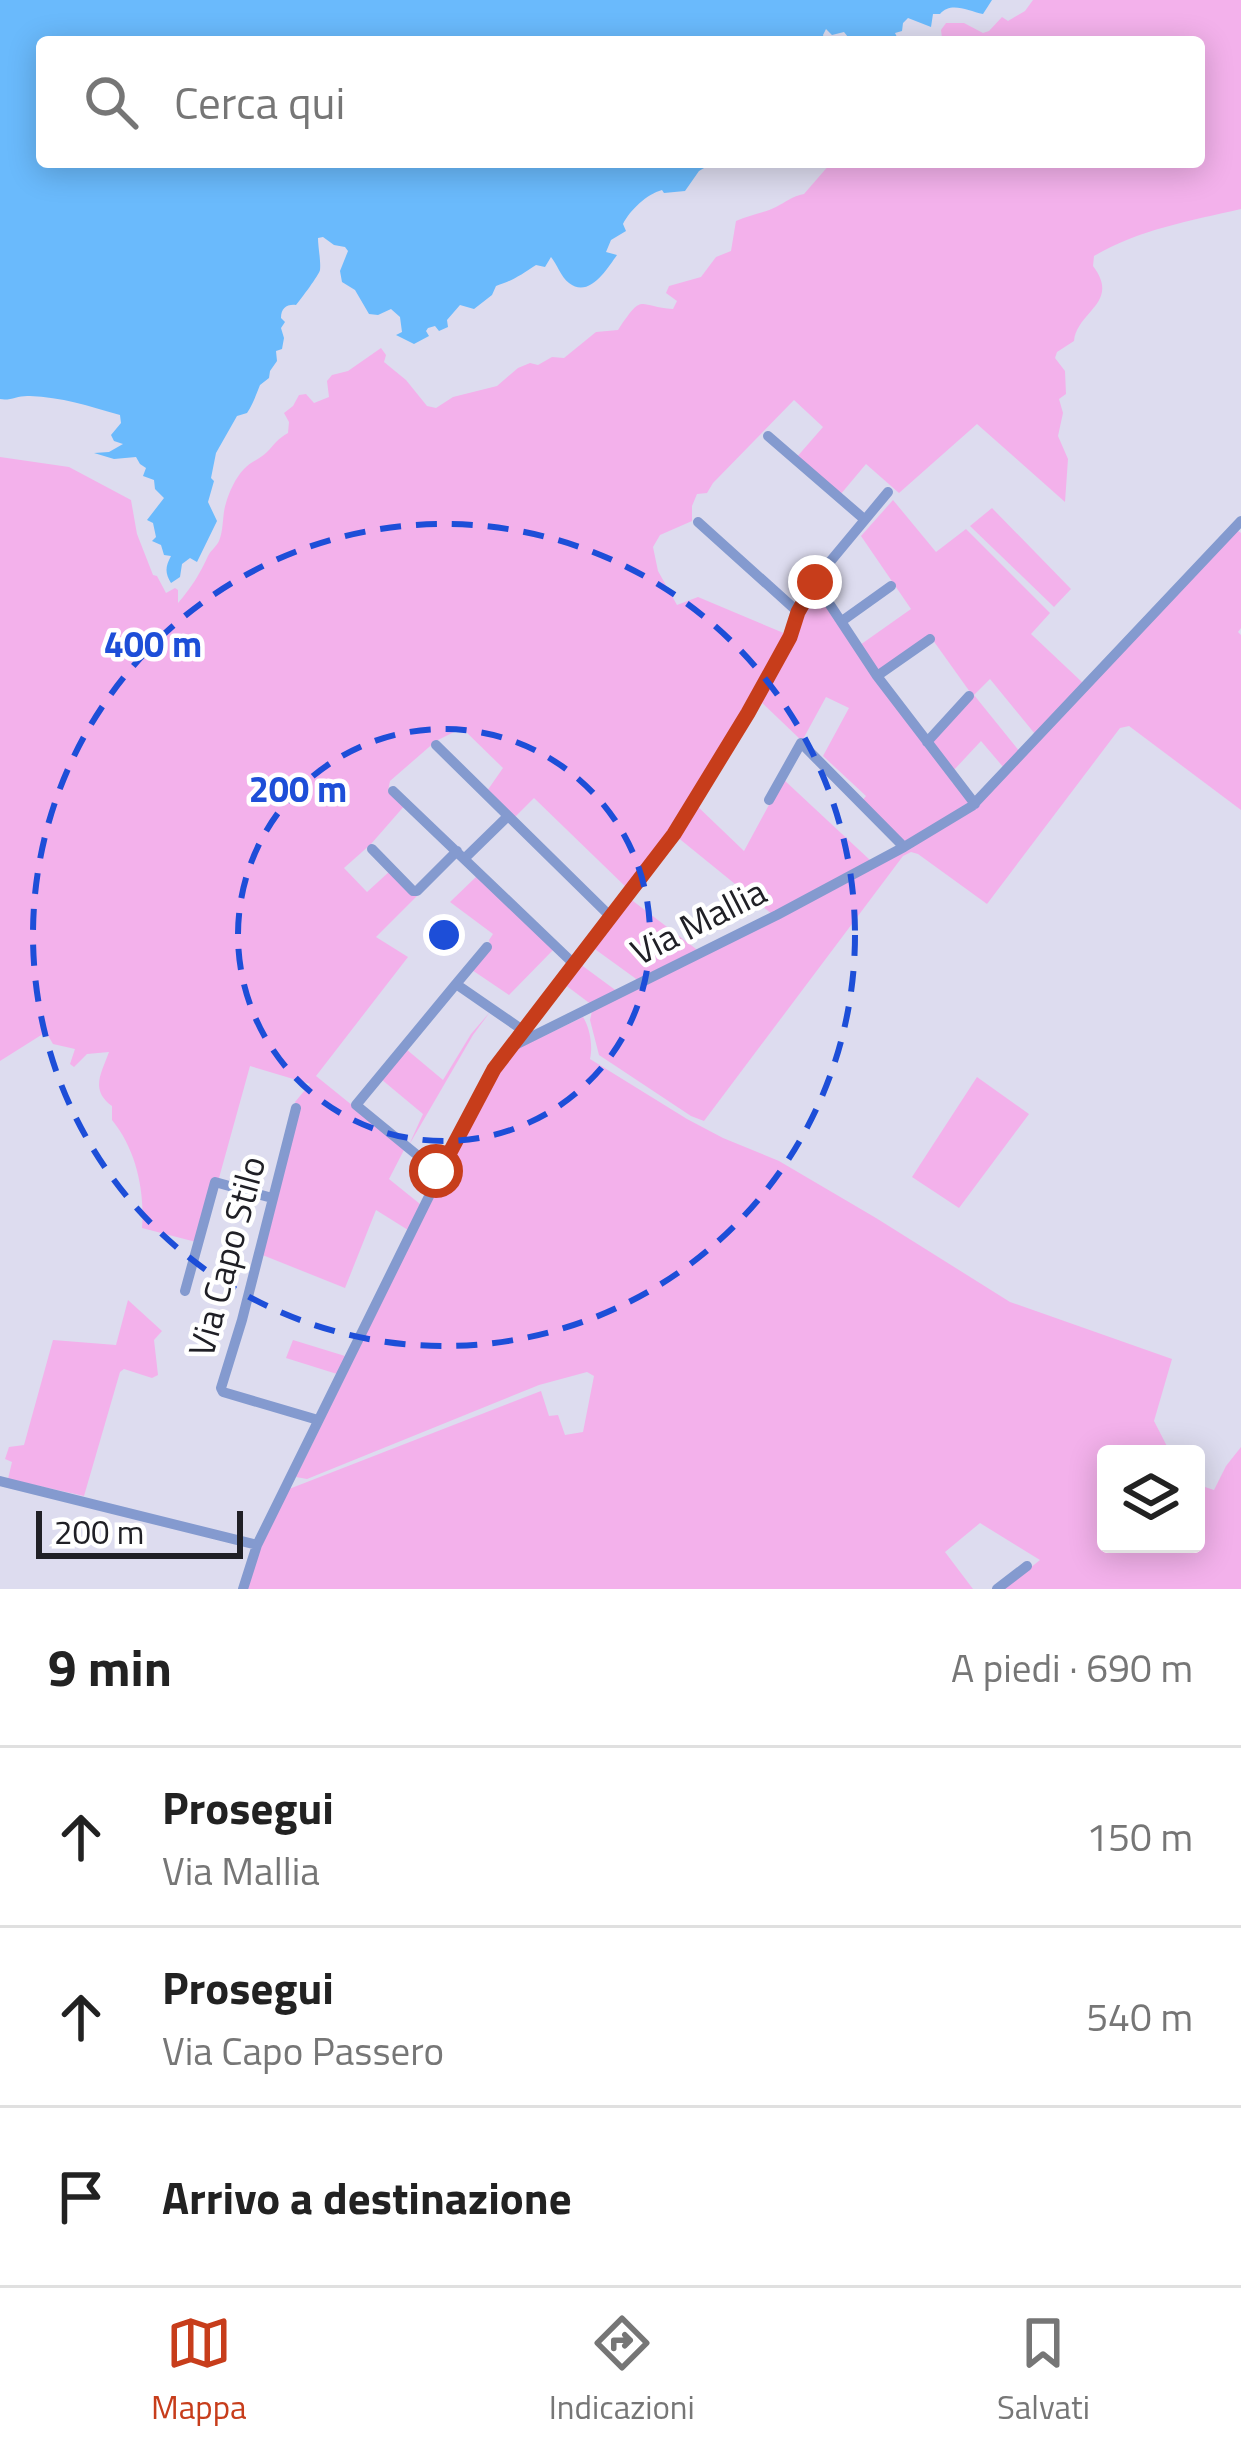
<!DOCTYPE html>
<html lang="it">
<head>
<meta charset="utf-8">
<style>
  :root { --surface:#fff; --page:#f2f2f2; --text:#222; --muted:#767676; --line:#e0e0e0; --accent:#c73d1b }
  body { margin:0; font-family:"Titillium Web",sans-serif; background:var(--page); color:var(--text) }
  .controls { position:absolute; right:36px; bottom:36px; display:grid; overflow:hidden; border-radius:12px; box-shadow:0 6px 30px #0003 }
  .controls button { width:108px; height:108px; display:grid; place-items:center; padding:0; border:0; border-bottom:3px solid var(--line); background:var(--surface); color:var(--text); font:60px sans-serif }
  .scale { position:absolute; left:36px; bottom:30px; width:207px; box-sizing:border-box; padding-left:12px; border:6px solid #202026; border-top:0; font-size:33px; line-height:42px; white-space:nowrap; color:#202026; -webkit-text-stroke:9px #fff; paint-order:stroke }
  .stop { position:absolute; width:36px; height:36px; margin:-27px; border:9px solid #c73d1b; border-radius:50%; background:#fff }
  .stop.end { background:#c73d1b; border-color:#fff; box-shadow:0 3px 12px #0008 }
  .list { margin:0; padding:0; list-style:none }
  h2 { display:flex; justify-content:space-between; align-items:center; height:156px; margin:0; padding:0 48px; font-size:51px }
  h2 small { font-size:39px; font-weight:400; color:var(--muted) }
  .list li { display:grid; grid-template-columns:78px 1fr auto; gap:36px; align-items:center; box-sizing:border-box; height:180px; padding:0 48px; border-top:3px solid var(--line) }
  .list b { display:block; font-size:45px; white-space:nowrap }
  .list p { margin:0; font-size:39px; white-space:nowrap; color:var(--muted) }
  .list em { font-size:39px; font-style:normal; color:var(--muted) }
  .icon { flex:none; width:66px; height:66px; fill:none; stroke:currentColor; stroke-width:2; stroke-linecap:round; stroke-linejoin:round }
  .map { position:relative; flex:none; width:1241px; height:1589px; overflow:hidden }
  .search { position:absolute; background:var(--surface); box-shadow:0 6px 30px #0003; left:36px; right:36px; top:36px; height:132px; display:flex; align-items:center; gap:30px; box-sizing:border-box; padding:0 42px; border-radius:12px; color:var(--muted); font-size:45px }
  .sheet { height:696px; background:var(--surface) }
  nav { display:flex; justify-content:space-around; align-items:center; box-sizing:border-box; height:168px; border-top:3px solid var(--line); background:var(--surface); font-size:33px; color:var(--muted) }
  nav a { display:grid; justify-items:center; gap:6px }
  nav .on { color:var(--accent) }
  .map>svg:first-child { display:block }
</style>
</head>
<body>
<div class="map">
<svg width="1241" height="1589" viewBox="0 0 1241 1589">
  <rect width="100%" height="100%" fill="#dddcef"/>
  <path fill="#f3b1eb" d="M1033,0H1241V209C1190,221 1140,229 1094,256L1093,266C1121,303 1077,311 1074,341L1057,352L1055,358L1065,371L1066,394L1059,399L1063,413L1058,436L1068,459L1065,502L977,424L899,493L866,464L840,495L796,458L823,427L794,400L713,483L707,493L697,494L692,506V521L660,535L653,547L658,571L677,605L698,597L786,634C743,724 687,808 629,890L534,798L514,818L487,791L503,768L462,728L436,741L390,781L388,791L406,804L371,844L344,868L367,892L390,871L417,896L376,937L408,957L316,1076L405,1148L389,1179L420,1204L408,1230L376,1210L345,1288L260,1254L298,1109L295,1102L310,1084L250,1066L219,1178L196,1242L142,1228C145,1191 136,1149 112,1120V1106C90,1090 101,1074 109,1052L87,1054L74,1067L70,1064L75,1049L53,1044L46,1032L0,1061V457L69,467L131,500L137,534L153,575L157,576L166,593L175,588L178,590V603C191,588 200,574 208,556C211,550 217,546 219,541C224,529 222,515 226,503C229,492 236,477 244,469C250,462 260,459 267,452C275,444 277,439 288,433L289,422L284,413L293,406L299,395L306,394L314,403L329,397L327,381L332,375L348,371L381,348L386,355L384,362L406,380L427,406L436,408L453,397L497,386L518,368L530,363L538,365L552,357L564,358L596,332L618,330C644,291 637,307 673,309L677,301L666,293L669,286L701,277L716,257L731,251L736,221C749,215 764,213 776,207C786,202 792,196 804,194L830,164L836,167L842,162H1199V42H937L942,38L941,30L946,23H964L983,33L989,31L1002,17L1008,21L1025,11Z
    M893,500L936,552L966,529L1050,613L1031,634L1083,683L1035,734L990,679L974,695L1020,752L1004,768L981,741L953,771L931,744L970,692L930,636L878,671L860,645L911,609L861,536Z
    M992,508L1071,589L1054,607L970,526Z
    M1237,530L1241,533V628L1238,632L1241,635V810L1129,726L1120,728L987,904L918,854L911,852L903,856L704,1121L691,1116L599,1055L590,1020L592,1011L978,806Z
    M817,592L951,778L952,783L957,784L971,803L906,843L862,801L866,796L823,756L849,708L826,697L802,741L759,700Z
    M783,779L871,861L772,914L676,836L695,804L744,851Z
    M478,875L554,949L509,995L472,970L490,944L489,940L493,934L450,902Z
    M629,898L700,952L639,981L592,947Z
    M580,964L618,992L592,1005L564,984Z
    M490,1012L473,1035L409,1145L423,1114L381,1079L406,1049L443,1080L471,1034Z
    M583,1017C590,1028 593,1046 590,1059L687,1119L723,1138L779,1161L876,1218L1010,1302L1172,1359L1154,1421L1171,1454H1106V1544H1196V1484L1214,1490L1226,1466L1241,1447V1589H1004L1040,1560L980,1523L945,1552L973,1589H246L260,1546L289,1489L541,1391L549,1416L558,1415L565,1435L583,1432L594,1376L587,1372L539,1385L307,1479L296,1477L487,1087L515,1050Z
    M977,1077L1029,1114L959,1208L912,1177Z
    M128,1300L162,1331L154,1340L158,1375L152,1378L124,1369L120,1372L84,1496L8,1479L12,1462L5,1459L9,1447L24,1445L53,1340L116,1345Z
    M293,1340L345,1356L337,1374L286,1358Z"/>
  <path fill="#6abafc" d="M0,0H992L983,14C968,11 951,1 940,14H933L931,27L908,18L903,23L902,31L895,33L898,39L894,42H859L854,36L848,37L844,32L832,35L826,29L823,35L825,42H42V162H714L699,171L685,191L664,193L662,190C647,194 630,210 623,224L626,231L611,240L606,252L617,255C607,269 589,299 569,283C561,277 557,264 551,257L545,267L536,265C521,275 512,281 496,286L492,295L474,309L460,305L447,320L448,327L439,331L435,326L428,328L426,331L429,336L414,344L396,335L402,332L400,317L391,309L378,315L369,314L355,290L342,282L340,271L348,251L345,247L334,245L323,237L318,238C318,247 321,261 320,270C319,275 301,299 296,305C287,304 281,308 281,318L285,322L281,328L284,338L282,349L276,351L277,361L270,371L269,378L260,385C256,395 253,404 247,413L237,416L216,453L211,478L214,481L208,502L217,521L197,562L190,558L182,564L180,577L171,583C165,573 165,567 171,556L164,555L161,545L152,541L156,537L153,523L147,520L164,498L155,489L154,480L143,476L146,468L140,464L136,457L114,459L94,453L109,452L123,444L114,441L111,435L121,423L120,415C89,406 61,397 30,396C18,395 11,401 0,399Z"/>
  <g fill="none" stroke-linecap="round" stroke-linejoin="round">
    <path stroke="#849acf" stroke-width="10" d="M768,436L864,519
      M698,522L798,612
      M815,582L877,676L975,804
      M842,621L891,586
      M877,676L930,639
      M927,742L969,696
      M436,745L611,917
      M393,791L575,965
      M769,800L801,743L904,847
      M372,849L413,891H417L457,851
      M465,858L508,816
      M456,984L487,947
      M514,1043L673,834L749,713L790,637L798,612L819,575L888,492
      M296,1108L242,1320L221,1388L223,1392L318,1420
      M439,1173L356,1105L456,984L527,1033
      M185,1291L215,1182L272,1198
      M0,1481L257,1545
      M243,1589L257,1545L479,1095L511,1047L777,915L904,847L972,806L1241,521
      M997,1589L1027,1566"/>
  </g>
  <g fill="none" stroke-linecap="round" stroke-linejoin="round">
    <path stroke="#c73d1b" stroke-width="15" d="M436,1171L439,1173L494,1069L674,834L748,713L790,637L798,612L815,582"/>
  </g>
  <g fill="none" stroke="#1d4ed8" stroke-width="6" stroke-dasharray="21 15">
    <circle cx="444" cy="935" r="206"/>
    <circle cx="444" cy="935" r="411"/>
  </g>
  <g text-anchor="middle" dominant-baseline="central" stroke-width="9" stroke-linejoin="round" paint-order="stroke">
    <g font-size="36" fill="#202026" stroke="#fff">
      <text transform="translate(698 921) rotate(-27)">Via Mallia</text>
      <text transform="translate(226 1256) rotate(-75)">Via Capo Stilo</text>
    </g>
  </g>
  <circle cx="444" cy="935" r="18" fill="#1d4ed8" stroke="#fff" stroke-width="6"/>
  <g font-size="36" text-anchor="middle" font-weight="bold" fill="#1d4ed8" stroke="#fff" stroke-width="9" stroke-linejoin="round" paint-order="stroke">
    <text x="153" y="657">400 m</text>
    <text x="298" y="802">200 m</text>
  </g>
</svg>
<div class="controls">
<button><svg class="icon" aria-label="layers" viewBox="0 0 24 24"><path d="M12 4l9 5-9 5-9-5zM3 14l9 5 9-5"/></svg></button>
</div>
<div class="scale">200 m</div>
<div class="stop" style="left:436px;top:1171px"></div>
<div class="stop end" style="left:815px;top:582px"></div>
<div class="search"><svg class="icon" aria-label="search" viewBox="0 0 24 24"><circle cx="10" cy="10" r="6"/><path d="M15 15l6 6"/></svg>Cerca qui</div>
</div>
<section class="sheet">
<h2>9 min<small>A piedi · 690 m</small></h2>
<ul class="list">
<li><svg class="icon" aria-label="ahead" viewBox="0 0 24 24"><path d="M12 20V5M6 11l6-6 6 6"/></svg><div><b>Prosegui</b><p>Via Mallia</p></div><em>150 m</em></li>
<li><svg class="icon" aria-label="ahead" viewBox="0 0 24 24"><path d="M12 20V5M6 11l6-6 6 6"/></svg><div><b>Prosegui</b><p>Via Capo Passero</p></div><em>540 m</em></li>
<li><svg class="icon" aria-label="arrive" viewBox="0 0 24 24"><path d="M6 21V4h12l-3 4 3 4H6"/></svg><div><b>Arrivo a destinazione</b></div></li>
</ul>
</section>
<nav>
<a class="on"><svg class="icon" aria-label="map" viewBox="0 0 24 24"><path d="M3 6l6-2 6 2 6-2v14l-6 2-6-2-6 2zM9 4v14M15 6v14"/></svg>Mappa</a>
<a><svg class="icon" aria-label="directions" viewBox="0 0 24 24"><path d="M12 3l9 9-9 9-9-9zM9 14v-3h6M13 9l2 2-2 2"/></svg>Indicazioni</a>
<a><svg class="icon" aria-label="saved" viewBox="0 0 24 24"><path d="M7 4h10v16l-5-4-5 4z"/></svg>Salvati</a>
</nav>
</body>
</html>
